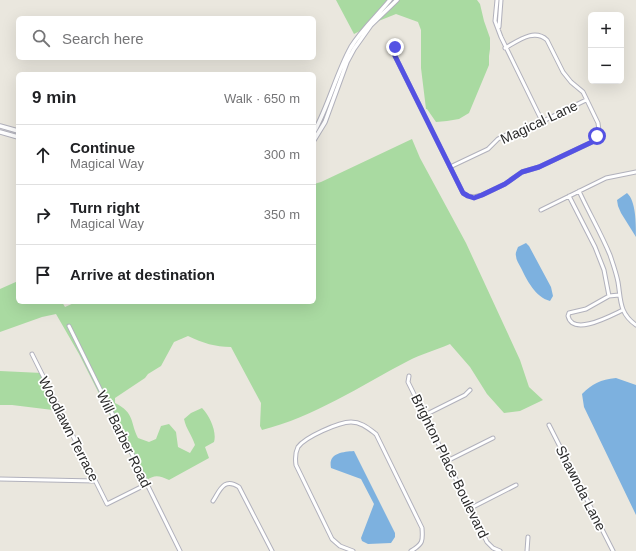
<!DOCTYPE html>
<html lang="en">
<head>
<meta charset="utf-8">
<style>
  :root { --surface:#fff; --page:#f2f2f2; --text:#202124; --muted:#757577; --line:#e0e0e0 }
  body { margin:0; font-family:Arial,sans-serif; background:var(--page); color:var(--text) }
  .controls { position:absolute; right:12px; top:12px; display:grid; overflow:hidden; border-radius:6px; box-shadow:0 4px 16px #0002 }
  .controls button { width:36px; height:36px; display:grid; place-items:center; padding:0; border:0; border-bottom:1px solid var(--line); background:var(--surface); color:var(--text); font:20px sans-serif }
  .stop { position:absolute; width:12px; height:12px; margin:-9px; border:3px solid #5452e3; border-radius:50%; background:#fff }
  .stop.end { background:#5452e3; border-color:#fff; box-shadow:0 1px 4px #0008 }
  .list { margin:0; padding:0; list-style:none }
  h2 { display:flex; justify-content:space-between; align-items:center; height:52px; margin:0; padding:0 16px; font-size:17px }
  h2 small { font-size:13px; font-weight:400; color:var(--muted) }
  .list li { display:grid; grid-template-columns:26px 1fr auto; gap:12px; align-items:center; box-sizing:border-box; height:60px; padding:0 16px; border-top:1px solid var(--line) }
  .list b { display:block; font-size:15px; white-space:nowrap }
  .list p { margin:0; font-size:13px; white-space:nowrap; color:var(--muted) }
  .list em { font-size:13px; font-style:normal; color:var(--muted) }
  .icon { flex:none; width:22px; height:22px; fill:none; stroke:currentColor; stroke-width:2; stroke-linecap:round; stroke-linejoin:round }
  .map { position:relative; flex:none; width:636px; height:551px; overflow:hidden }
  .search { position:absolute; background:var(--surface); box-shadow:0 4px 16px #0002; left:16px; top:16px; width:300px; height:44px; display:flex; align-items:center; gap:10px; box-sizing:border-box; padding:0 14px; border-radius:6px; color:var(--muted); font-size:15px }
  .panel { position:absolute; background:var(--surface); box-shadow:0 4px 16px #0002; left:16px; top:72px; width:300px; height:232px; border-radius:6px }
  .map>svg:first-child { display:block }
</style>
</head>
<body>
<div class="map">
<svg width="636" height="551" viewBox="0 0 636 551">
  <rect width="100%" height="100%" fill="#eae7de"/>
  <path fill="#a9daa1" d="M336,0H388L360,31L354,34Z
    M399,0H477L480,4L484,21L490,38V49L489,56V65L469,113L459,119L447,121L436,122L427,109H426L421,68V30L418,22L396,14L376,22L389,11Z
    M412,139L420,158L466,243L520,360L529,387L543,400L520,411L504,413L487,394L470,367L450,344C436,350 421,354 408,361C360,386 314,417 262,430L260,426L261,403L231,347C215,347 203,343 188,336L174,342L161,366L148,374L145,378L115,398V403C135,413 130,422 138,438L149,442L156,439L161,426L169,424L176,432L178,447L190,453L195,445C192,435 186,429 184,419L191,413L202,408C210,416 217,432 214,442L205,447L209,458L169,480C160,476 155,474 147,480L139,476L133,461L79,354L56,314L42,317L0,332V289L18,281V302H62L65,307L76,302H314V184L321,182Z
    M0,371L42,373L61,411L12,405H0Z"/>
  <path fill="#7db1df" d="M627,193C636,201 636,223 636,237L621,213L618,206L617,200Z
    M526,243L529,246L551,287L553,296L550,301C535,297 527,280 521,268C519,264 516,260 516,256C515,253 517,250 518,247Z
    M616,378L636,385V515L584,407L582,394C593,383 600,380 616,378Z
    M354,451L395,533V537L391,543L368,544L362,541L361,538L374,504L361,479L331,468C328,453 342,452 354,451Z"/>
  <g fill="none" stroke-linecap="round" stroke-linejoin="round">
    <g stroke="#b1b1bc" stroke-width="5">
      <path id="minor" d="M497,0L495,21L501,37L542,121
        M499,27L501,0
        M395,47V56L463,193L468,196L474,197L482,195L505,184L522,172L539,167L592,142L597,136L599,131L598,123L583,92L571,82L563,72L547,40C534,28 518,41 505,48
        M450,167L488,149L498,139L506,135L523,131L586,100
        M579,191C589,213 601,233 610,255C613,264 616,272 618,282C621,300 619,313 636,325
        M569,196L595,247L604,270L609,296L619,295
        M541,210L606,178L636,172
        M609,296L586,309L569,313L568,316C573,337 612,315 623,310
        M69,326L180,551
        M32,354L107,504L147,484
        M409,376L408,382L487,542L493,548L500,551
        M425,415L465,395L470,390
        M549,425L613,551
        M447,461L493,438
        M0,479L95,481
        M213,501C220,490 224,477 239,487L272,551
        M471,508L516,485
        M353,551L340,546L332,539L296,465C295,458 295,453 298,447C305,437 339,422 351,422C361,422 368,428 376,434L422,528C423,541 423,544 411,551
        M527,551L528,537"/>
    </g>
    <g stroke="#b1b1bc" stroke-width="5.5">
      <path id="tertiary" d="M0,126L18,131
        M0,132L18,137
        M314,132C329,105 336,74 351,47C362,29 377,16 390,0
        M314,140L325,122L347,62L354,49L371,25L397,0"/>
    </g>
    <use href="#minor" stroke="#fff" stroke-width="3"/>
    <use href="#tertiary" stroke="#fff" stroke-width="3.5"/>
  </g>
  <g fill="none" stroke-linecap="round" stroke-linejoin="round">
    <path stroke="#5452e3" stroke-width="5" d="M395,47V56L463,193L468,196L474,198L482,195L505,184L522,172L539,167L592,142L597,136"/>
  </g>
  <g text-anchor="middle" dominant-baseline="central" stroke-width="3.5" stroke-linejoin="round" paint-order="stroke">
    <g font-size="14" fill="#2a2a2a" stroke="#fff">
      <text transform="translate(539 122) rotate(-25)">Magical Lane</text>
      <text transform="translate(69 429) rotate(63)">Woodlawn Terrace</text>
      <text transform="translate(124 439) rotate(64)">Will Barber Road</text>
      <text transform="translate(450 466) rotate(64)">Brighton Place Boulevard</text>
      <text transform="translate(581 488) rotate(63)">Shawnda Lane</text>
    </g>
  </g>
</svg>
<div class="controls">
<button>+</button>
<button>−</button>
</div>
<div class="stop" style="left:597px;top:136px"></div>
<div class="stop end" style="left:395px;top:47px"></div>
<div class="search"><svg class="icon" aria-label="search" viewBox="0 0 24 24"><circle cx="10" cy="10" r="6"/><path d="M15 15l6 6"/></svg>Search here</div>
<section class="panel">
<h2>9 min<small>Walk · 650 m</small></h2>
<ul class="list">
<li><svg class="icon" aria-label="ahead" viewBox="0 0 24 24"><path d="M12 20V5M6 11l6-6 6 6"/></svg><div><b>Continue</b><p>Magical Way</p></div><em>300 m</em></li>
<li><svg class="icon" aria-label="right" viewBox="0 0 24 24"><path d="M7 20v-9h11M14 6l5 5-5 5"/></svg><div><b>Turn right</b><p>Magical Way</p></div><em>350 m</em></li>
<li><svg class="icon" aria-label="arrive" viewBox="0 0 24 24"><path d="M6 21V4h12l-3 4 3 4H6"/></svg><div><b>Arrive at destination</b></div></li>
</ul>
</section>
</div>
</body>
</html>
